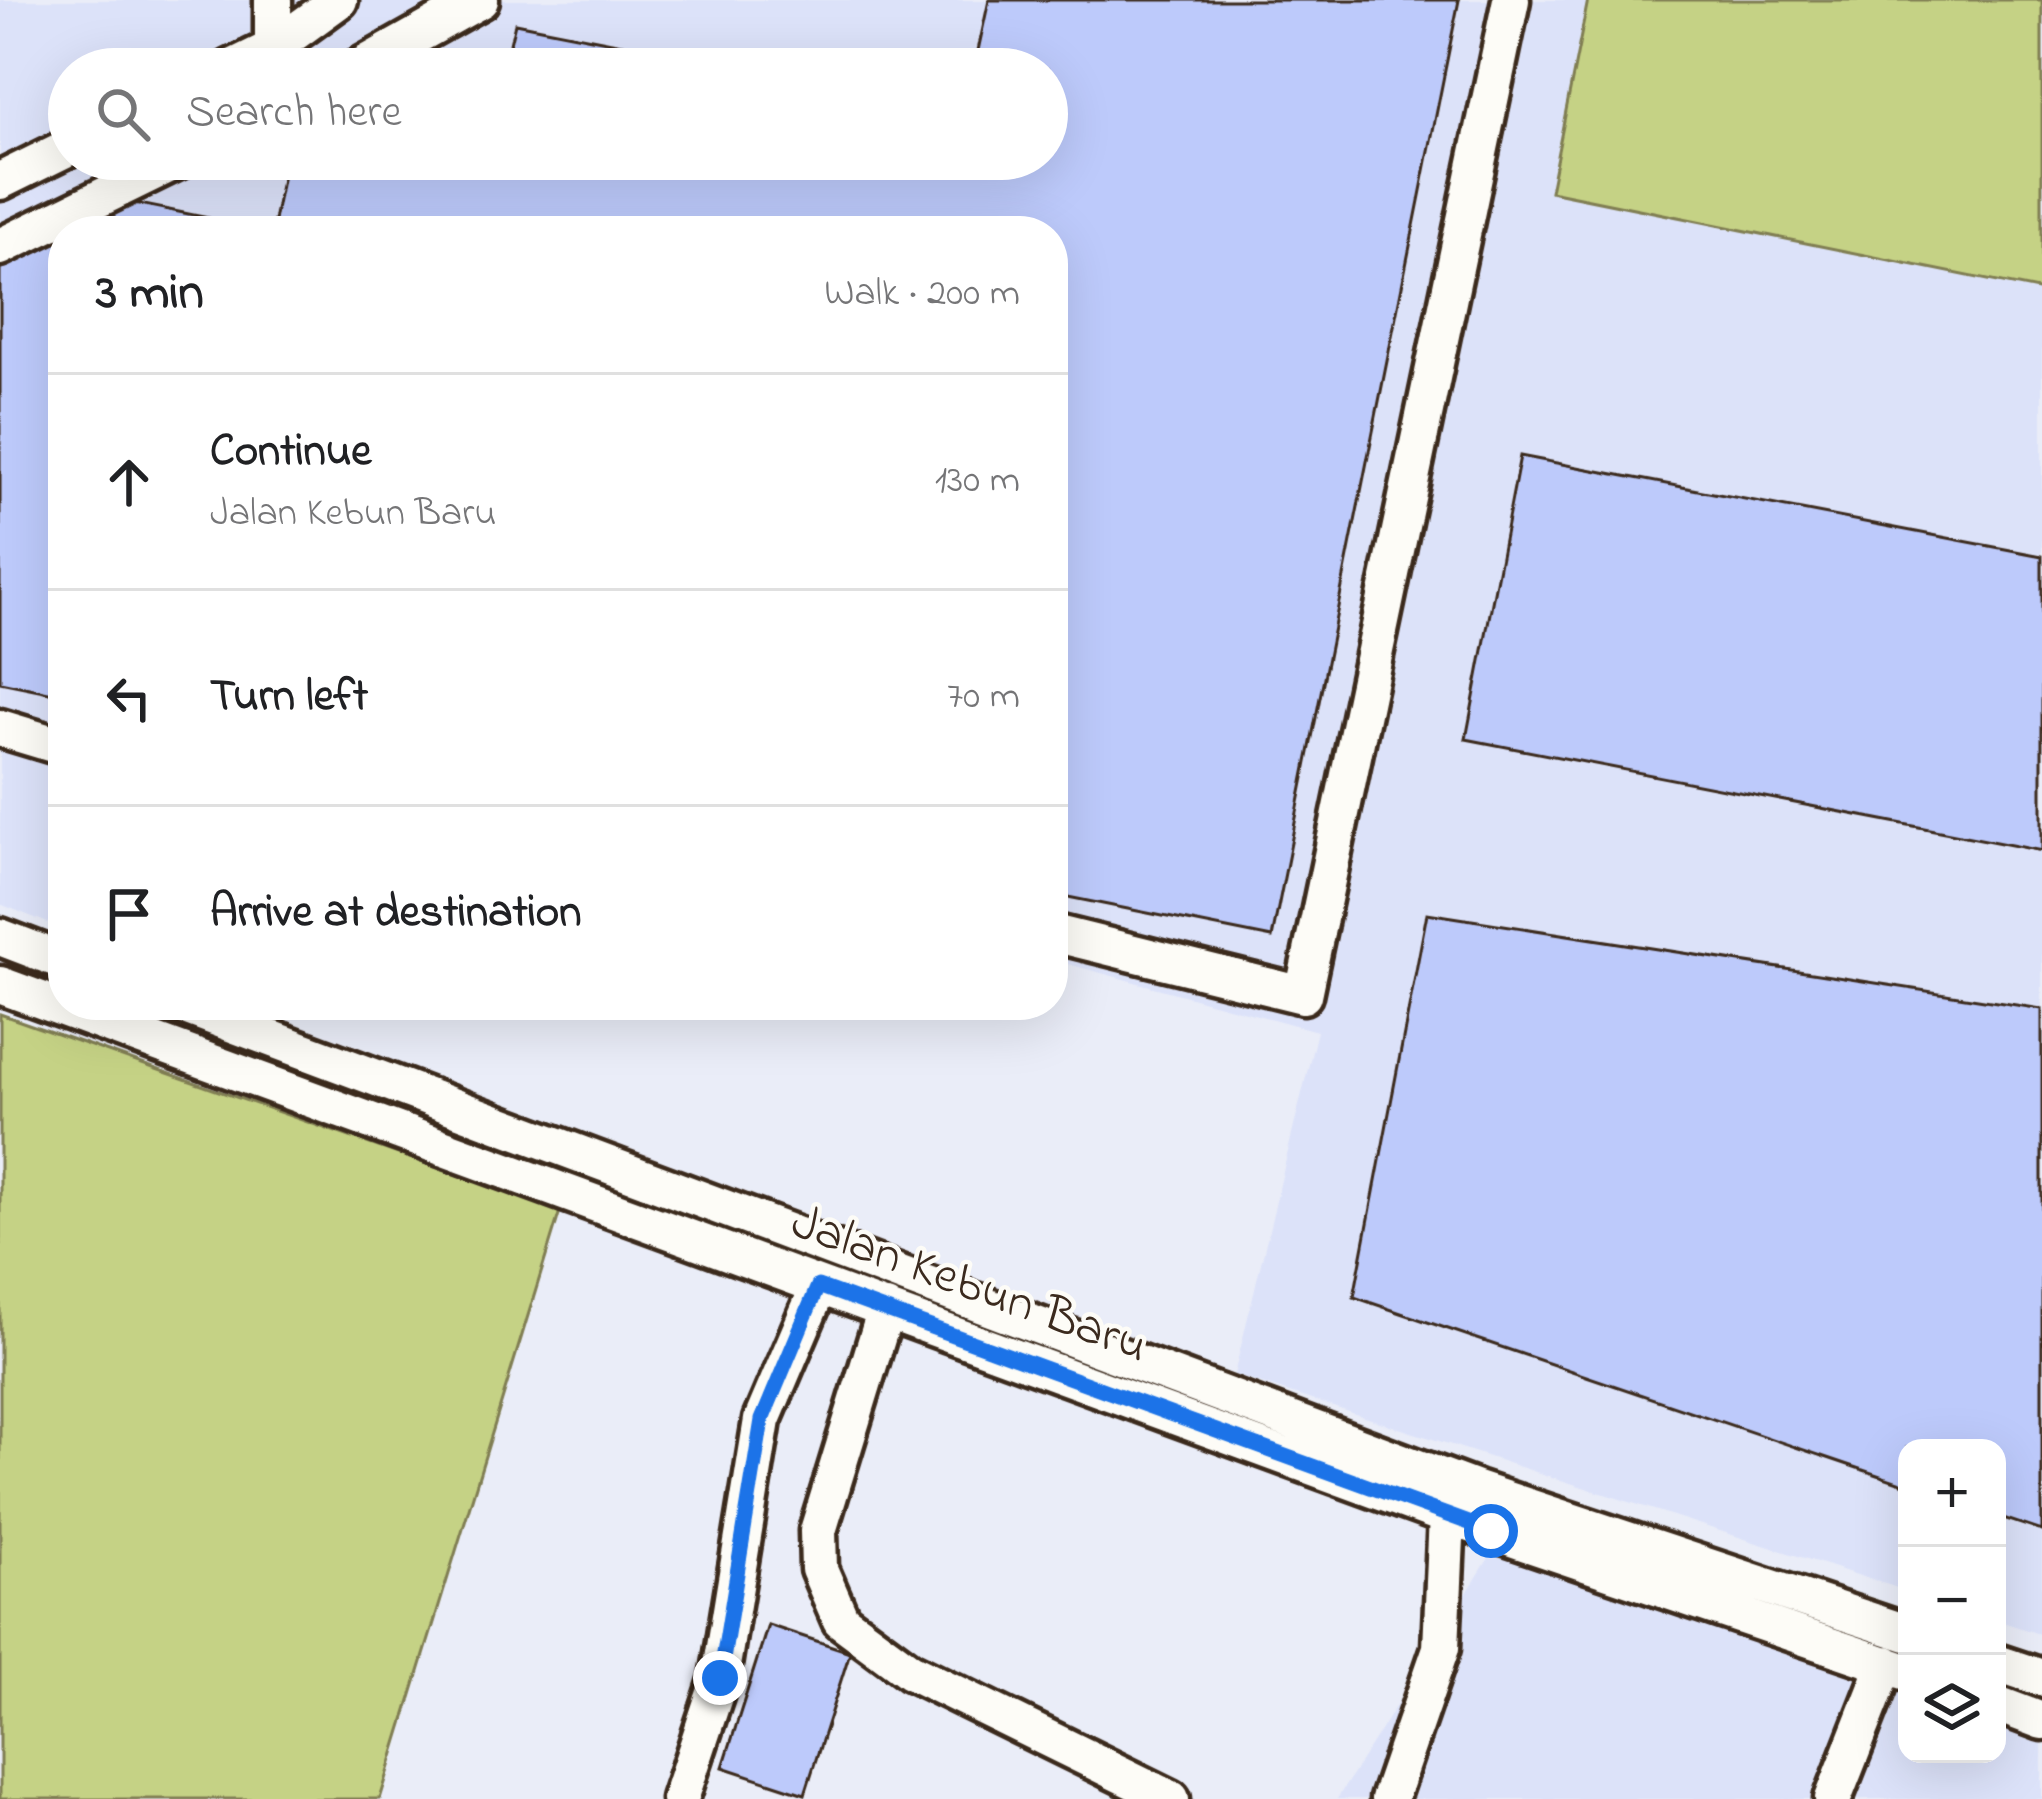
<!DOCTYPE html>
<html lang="en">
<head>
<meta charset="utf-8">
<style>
  :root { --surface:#fff; --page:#f2f2f2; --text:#202124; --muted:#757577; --line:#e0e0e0 }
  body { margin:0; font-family:"Indie Flower",sans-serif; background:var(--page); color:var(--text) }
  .controls { position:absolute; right:36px; bottom:36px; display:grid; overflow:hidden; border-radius:24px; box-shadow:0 12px 48px #0002 }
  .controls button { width:108px; height:108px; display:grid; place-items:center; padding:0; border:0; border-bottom:3px solid var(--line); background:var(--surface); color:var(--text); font:60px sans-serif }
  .stop { position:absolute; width:36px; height:36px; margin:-27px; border:9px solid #1a73e8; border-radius:50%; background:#fff }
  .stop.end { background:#1a73e8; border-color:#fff; box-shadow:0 3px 12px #0008 }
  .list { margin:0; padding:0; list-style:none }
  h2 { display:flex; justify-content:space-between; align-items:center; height:156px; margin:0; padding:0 48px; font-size:51px }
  h2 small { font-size:39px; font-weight:400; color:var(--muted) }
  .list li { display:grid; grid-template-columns:78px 1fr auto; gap:36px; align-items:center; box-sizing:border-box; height:216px; padding:0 48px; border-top:3px solid var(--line) }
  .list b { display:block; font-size:45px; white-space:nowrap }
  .list p { margin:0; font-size:39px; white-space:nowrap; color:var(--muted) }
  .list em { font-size:39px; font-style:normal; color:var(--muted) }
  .icon { flex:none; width:66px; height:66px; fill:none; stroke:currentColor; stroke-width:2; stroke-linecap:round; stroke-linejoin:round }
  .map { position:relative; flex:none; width:2042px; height:1799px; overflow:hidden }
  .search { position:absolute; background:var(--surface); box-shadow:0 12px 48px #0002; left:48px; top:48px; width:1020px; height:132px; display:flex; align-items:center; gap:30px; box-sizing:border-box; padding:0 42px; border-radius:66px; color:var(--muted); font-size:45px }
  .panel { position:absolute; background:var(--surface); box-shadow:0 12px 48px #0002; left:48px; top:216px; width:1020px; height:804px; border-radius:48px }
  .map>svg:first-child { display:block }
</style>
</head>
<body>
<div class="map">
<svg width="2042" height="1799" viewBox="0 0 2042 1799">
  <rect width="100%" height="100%" fill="#eaedf8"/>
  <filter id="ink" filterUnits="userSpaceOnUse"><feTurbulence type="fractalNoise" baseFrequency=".00833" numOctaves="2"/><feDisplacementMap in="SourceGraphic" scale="24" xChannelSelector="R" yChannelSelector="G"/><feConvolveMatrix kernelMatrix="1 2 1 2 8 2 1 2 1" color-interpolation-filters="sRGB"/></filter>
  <g filter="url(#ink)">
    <path fill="#dce2f9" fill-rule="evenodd" d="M0,0H2042V1635L1997,1620V1448H1907V1591L1234,1375L1317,1031L1053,960V231H63V929L0,904ZM69,69H1047V159H69Z
      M1499,1542L1907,1685V1754H1997V1724L2042,1744V1799H1337Z"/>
    <path fill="#c5d285" stroke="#807e52" stroke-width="3" d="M1588,0H2042V291L1550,191Z
      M0,1014L560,1211L380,1799H0Z"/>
    <path fill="#bdcafb" stroke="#3b2a1e" stroke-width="3" d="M989,0H1459L1272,938L1053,894V231H63V695L0,682V259L125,201L272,231L286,159H1047V69H974Z
      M515,23L749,69H504Z
      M1520,456L2042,556V851L1466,739Z
      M1427,913L2042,1009V1531L1997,1516V1448H1907V1485L1354,1297Z
      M768,1625L850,1652L805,1794L723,1767Z"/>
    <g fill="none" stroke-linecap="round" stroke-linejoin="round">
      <g stroke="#3b2a1e" stroke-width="45">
        <path id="minor" d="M273,48V0
          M230,69L273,48L339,0
          M357,69L480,0
          M0,181L69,147
          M0,247L180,159
          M0,728L63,747
          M1053,933L1303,995L1511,0
          M0,937L63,961
          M0,985L1447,1516L1907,1672
          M182,1005L1477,1490L1907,1633
          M886,1309L818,1531L819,1569L841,1620L910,1671L1171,1799
          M1997,1663L2042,1678
          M1997,1704L2042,1721
          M680,1799L720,1678L762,1420L819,1286
          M1389,1799L1441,1648L1447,1516
          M1833,1799L1886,1664"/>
      </g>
      <use href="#minor" stroke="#fdfcf7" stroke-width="36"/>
    </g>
  </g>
  <g fill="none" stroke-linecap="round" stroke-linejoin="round" filter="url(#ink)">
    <path stroke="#1a73e8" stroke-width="15" d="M720,1678L762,1420L818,1286L1491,1531"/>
  </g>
  <g text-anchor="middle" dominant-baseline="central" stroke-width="9" stroke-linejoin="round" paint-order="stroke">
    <g font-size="51" fill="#3b2a1e" stroke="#fdfcf7">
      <text transform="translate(969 1286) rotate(20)">Jalan Kebun Baru</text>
    </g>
  </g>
</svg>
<div class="controls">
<button>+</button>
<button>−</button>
<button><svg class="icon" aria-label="layers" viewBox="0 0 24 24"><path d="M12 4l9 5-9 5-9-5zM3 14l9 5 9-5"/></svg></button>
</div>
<div class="stop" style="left:1491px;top:1531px"></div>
<div class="stop end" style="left:720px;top:1678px"></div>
<div class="search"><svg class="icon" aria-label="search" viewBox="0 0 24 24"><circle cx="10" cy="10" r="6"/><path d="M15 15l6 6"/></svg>Search here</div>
<section class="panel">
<h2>3 min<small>Walk · 200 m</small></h2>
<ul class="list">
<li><svg class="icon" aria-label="ahead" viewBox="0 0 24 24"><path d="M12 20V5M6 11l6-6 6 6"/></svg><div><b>Continue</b><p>Jalan Kebun Baru</p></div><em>130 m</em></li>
<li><svg class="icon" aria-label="left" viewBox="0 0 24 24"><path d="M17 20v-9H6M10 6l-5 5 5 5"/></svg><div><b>Turn left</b></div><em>70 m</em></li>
<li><svg class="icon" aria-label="arrive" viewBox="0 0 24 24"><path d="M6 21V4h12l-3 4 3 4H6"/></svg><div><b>Arrive at destination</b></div></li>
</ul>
</section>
</div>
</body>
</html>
